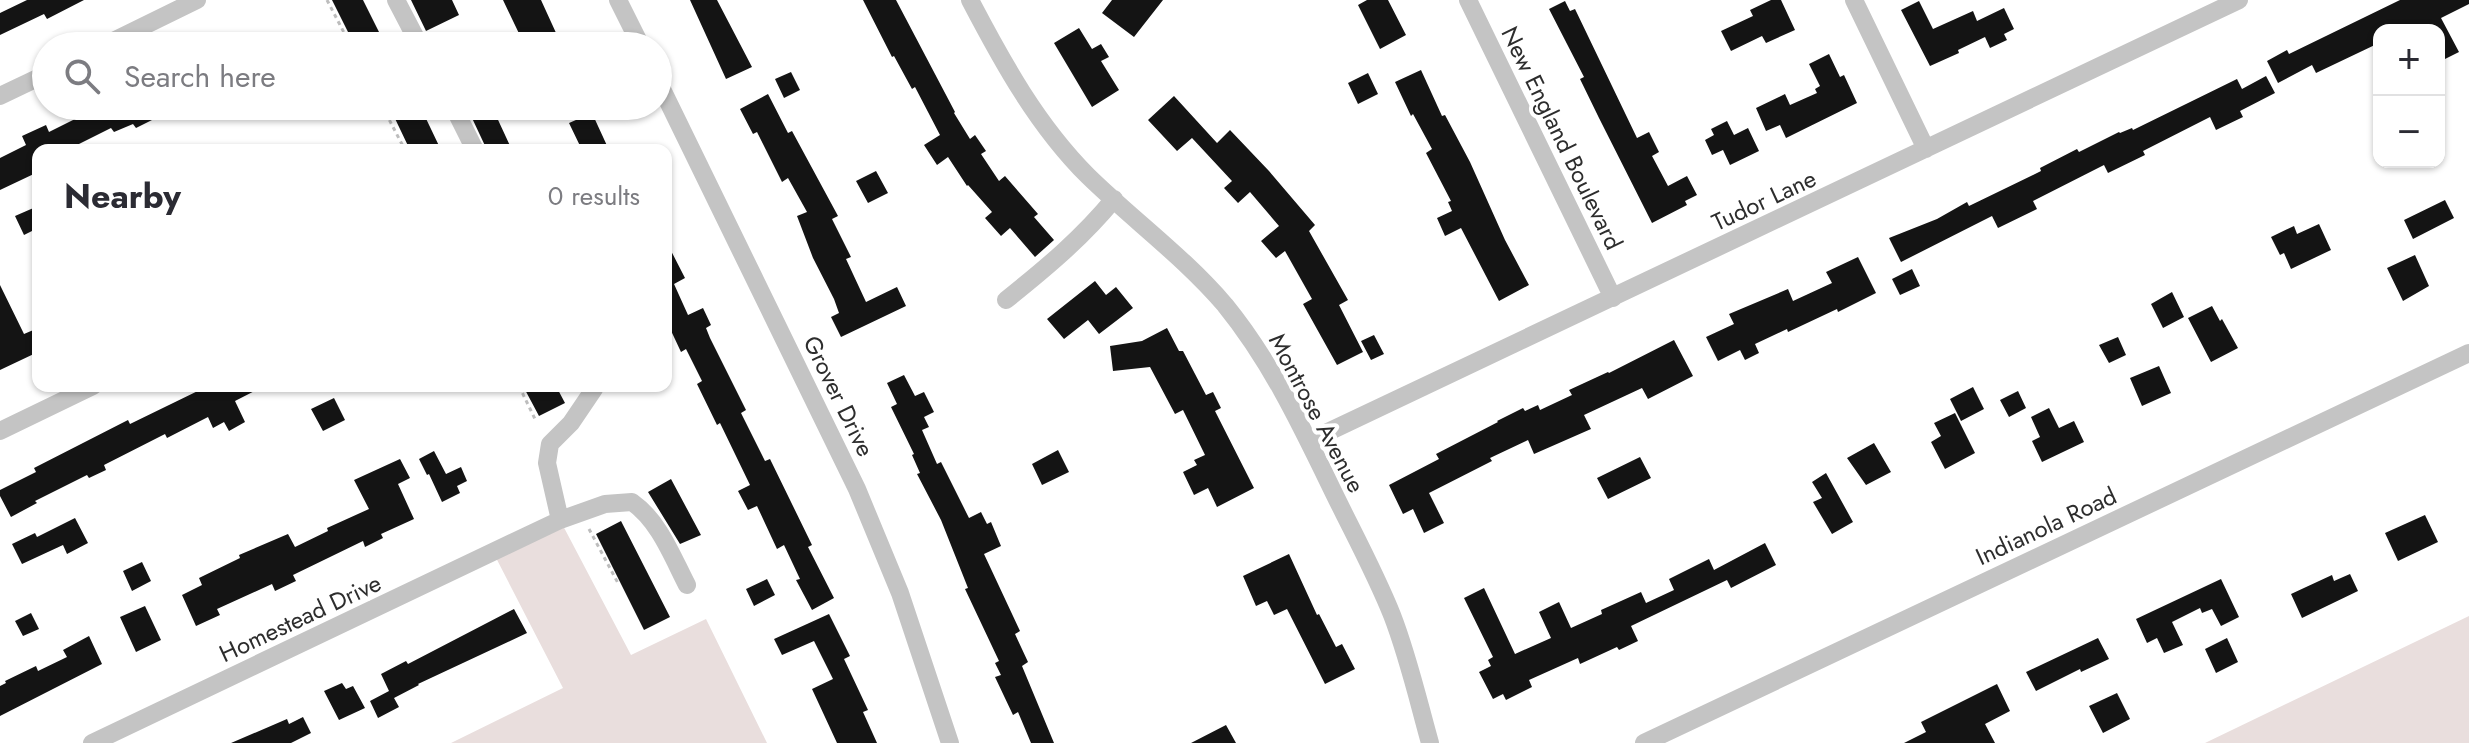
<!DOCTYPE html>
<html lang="en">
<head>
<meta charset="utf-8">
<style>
  :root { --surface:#fff; --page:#f2f2f3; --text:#2b2b33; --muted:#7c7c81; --line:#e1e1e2 }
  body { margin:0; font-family:Jost,sans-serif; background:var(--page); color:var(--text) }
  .controls { position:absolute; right:24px; top:24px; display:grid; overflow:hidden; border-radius:16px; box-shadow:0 2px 6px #0004 }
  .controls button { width:72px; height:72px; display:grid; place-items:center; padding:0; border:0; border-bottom:2px solid var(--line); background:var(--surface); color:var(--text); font:40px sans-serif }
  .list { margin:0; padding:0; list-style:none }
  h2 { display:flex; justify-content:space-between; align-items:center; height:104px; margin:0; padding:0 32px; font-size:34px }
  h2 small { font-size:26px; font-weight:400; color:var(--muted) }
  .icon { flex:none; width:44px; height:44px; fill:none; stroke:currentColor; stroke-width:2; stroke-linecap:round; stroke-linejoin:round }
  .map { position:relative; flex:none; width:2469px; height:743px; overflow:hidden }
  .search { position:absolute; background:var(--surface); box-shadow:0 2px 6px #0004; left:32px; top:32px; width:640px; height:88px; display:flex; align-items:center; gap:20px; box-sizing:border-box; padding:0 28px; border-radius:44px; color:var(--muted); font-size:30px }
  .panel { position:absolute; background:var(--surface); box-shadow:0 2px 6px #0004; left:32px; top:144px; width:640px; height:248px; border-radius:16px }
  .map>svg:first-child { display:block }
</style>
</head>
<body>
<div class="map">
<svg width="2469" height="743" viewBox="0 0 2469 743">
  <rect width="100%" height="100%" fill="#fff"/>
  <path fill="#e9dedd" d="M560,520L631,655L706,619L767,743H451L563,688L493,552Z
    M2469,616V743H2205Z"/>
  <path fill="#141414" d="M27,0H84L47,19L44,14L0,35V13Z
    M332,0H363L386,46H355Z
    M411,0H452L459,15L426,31Z
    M503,0H541L562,46H525Z
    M690,0H717L752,67L726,79Z
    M863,0H896L955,112L954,113L970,139L975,135L986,151L981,154L999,181L1005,176L1038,214L1034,217L1054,240L1035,257L1010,228L1001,236L985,218L992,212L968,185L967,186L948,157L937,165L924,145L940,135L915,87L912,89L894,56L892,57Z
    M1112,0H1163L1134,37L1102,13Z
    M1367,0H1388L1406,35L1380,49L1358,5Z
    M1771,0H1781L1795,30L1766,43L1762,36L1731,51L1721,31L1753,16L1750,10Z
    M2400,0H2469V4L2441,18L2459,52L2439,62V30H2379V43L2316,73L2312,65L2278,83L2267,61L2287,50L2289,54Z
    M1565,1L1570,11L1575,9L1637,138L1649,132L1659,152L1652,156L1668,186L1687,176L1697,195L1685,201L1687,205L1652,223L1599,118L1580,79L1584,77L1549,9Z
    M1919,1L1933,29L1973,11L1977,21L2004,8L2014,29L2004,34L2007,40L1990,48L1985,37L1958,50L1959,53L1930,66L1901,10Z
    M1079,28L1092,49L1101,44L1109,57L1101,61L1119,90L1092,107L1054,43Z
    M1829,54L1840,77L1844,75L1857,103L1786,138L1780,125L1766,131L1756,108L1785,94L1790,105L1817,93L1815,89L1820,86L1809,64Z
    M1421,70L1442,116L1445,115L1470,162L1505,240L1529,285L1499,301L1461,228L1445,236L1437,218L1452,211L1448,202L1451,201L1426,153L1432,149L1413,114L1411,116L1395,82Z
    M791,72L800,90L784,98L775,79Z
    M1368,73L1378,94L1358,104L1348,83Z
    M2266,76L2275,93L2240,111L2243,117L2216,130L2210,117L2143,151L2145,155L2108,173L2104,165L2033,201L2037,209L1998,228L1992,216L1901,262L1889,238L1937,219L1967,202L1969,206L2041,171L2040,168L2077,149L2079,152L2119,132L2120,133L2132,128L2133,130L2237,79L2242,89Z
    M768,94L788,133L792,131L838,216L832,219L851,257L846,259L866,302L897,287L906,306L841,337L831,317L839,313L834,299L813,258L797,216L807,212L788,178L782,182L757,132L753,134L740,109Z
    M1174,96L1217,143L1230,130L1269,171L1315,225L1309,231L1348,300L1339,305L1363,352L1337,365L1303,304L1312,299L1285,251L1276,258L1261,241L1279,226L1250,192L1238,203L1224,188L1232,181L1192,138L1177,151L1148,120Z
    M101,106H153L158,117L136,128L133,124L114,132L111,128L67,150H38V172L0,190V158L26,145L22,136L46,125L49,132Z
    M389,106H420L441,150H410Z
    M493,109L512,150H487L472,118Z
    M592,113L609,150H582L569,123Z
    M1727,121L1734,135L1748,128L1759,151L1730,165L1723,150L1712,155L1705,140L1714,135L1711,129Z
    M876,171L888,193L868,203L856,181Z
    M2445,200L2454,218L2413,239L2404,220Z
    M38,206V228L24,235L15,216Z
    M2319,224L2331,250L2291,269L2284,253L2280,255L2271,237L2294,226L2297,234Z
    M666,241L685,278L674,284L688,315L703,308L711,325L706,328L710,338L746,410L741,413L765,461L770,459L812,545L808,547L834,598L812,610L796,580L800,579L784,545L777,549L757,506L748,510L738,491L750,485L720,423L717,425L697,384L702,381L686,349L681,352L666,320Z
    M2415,255L2429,286L2403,301L2387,268Z
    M1858,257L1876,293L1838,312L1837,309L1788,332L1787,329L1755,344L1759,353L1745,360L1740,350L1718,361L1706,337L1734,324L1729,314L1788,289L1793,301L1832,283L1826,272Z
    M1912,269L1920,286L1900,295L1892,279Z
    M1095,281L1106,295L1116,287L1133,308L1099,334L1088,320L1064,339L1047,319Z
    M0,285L24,334L38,328V352L0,370Z
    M2172,292L2184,317L2163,328L2151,304Z
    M2212,306L2220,321L2222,319L2238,348L2211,362L2188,318Z
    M1167,328L1179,351H1183L1206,395L1213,392L1221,408L1215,411L1254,488L1217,507L1208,488L1194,495L1183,472L1197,465L1194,460L1205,455L1183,410L1175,414L1150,367L1113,371L1110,346L1142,341Z
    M1374,335L1384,354L1371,360L1361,341Z
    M2118,337L2126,355L2109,363L2099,345Z
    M1674,340L1693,376L1648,399L1642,388L1584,415L1591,429L1534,454L1528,440L1490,458L1492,461L1429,493L1444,523L1424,533L1413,509L1403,514L1389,485L1439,459L1436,454L1498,422L1497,421L1523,408L1525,411L1538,405L1540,410L1572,395L1569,390L1608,372L1609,373Z
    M2159,366L2171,393L2142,406L2130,378Z
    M904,375L915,396L924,392L934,412L924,417L929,427L922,430L937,464L941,462L969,518L981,512L987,524L991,522L1001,546L984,554L1020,631L1015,634L1028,662L1022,666L1054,743H1031L1018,712L1013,715L995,677L1001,675L995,663L999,661L965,589L968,588L941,520L917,474L920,473L912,455L914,454L891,407L897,404L887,383Z
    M208,386H264L235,401L245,422L229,431L224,422L213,428L208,417L167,438L165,434L104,465L106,470L89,478L87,475L35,501L37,503L11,517L0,496V490L36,472L34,468L128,420L130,424Z
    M523,386H556L565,403L539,416Z
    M1973,387L1984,409L1961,421L1950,399Z
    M2018,391L2026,408L2009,417L2000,400Z
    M334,398L345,420L323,431L311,409Z
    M2049,408L2059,428L2074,421L2084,442L2042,462L2032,441L2040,437L2031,417Z
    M1955,413L1975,453L1945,469L1931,442L1941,436L1934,423Z
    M1874,443L1891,472L1866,485L1847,458Z
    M1058,450L1069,472L1042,485L1032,464Z
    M434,451L446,474L461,467L467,481L457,486L460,493L442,502L429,474L427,475L419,459Z
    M1640,457L1651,478L1608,499L1597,478Z
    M400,459L410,478L398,484L414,519L381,534L383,538L365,547L363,541L293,575L296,581L275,591L272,584L217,609L220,615L196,626L182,595L202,585L199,578L240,558L239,555L288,534L295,547L328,531L327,528L369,509L354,480Z
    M1826,473L1853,522L1832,534L1813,502L1822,498L1812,482Z
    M671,479L701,535L680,544L648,492Z
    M2425,515L2438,542L2398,561L2385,533Z
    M75,518L88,543L67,554L63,545L22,564L12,544L35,533L37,537Z
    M621,521L670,617L644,630L596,534Z
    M1765,543L1776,565L1731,588L1727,580L1631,626L1638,641L1619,650L1617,647L1580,664L1578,658L1529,680L1532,687L1506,700L1503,694L1493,699L1479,672L1491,666L1488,660L1493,657L1464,598L1484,588L1515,654L1551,638L1539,612L1559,602L1571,628L1602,614L1601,610L1641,592L1646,603L1674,590L1669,579L1709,559L1714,570Z
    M1289,554L1317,615L1319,614L1336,647L1342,644L1355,669L1325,684L1287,609L1274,615L1267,601L1256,606L1243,576Z
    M142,562L151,581L132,591L123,571Z
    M2350,574L2358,591L2302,618L2291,594L2332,575L2334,581Z
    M767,579L775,595L754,606L746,589Z
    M2221,579L2239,617L2221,626L2212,609L2202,613L2200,608L2172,622L2183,645L2164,653L2157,638L2147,643L2136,619Z
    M145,606L161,640L136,652L120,617Z
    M514,609L527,633L418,684L419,685L394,698L399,707L378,718L370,701L389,691L381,674L406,661L408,664Z
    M31,613L39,629L23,636L15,621Z
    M829,614L850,656L844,659L868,710L863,712L877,743H837L812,689L833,679L814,641L782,655L774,639Z
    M89,636L102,664L0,716V686L6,683L5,681L36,666L38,671L67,657L63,650Z
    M2098,638L2109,659L2081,672L2080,669L2036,691L2026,672Z
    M2227,638L2238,662L2216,673L2205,649Z
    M342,683L346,689L353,686L365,708L339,720L324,691Z
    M1997,684L2010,711L1985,724L1995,743H1904L1926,732L1921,722Z
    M2117,693L2130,719L2103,733L2089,706Z
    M303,717L311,733L291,743H231L287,719L289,724Z
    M1226,725L1236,743H1191Z"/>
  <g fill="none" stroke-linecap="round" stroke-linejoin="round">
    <path stroke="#bdbdbd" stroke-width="3" stroke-dasharray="4 4" stroke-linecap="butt" d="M327,0L351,46
      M382,106L405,150
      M430,106L435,114
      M519,386L535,419
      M589,529L619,585"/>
    <path stroke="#c4c4c4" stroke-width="18" d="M396,0L420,46
      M618,0L641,46
      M970,0C1003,63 1037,125 1088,176C1133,220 1184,257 1225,305C1269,359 1299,421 1329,483C1350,527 1374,570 1392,615C1408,656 1418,700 1430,743
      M1468,0L1613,298
      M1854,0L1926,149
      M103,46L197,0
      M658,81L857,489L900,593L950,743
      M0,96L46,74
      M453,106L475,150
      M1006,300C1046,268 1082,238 1114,199
      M0,431L93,386
      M1309,441L2239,0
      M560,520L547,463L550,444L571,423L594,389L593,386
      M92,743L560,520L605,504L632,502C659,521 672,556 687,585
      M1644,743L2469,353"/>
  </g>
  <g text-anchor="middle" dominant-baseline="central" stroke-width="8" stroke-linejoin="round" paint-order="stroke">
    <g font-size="24" fill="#2d2d2d" stroke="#fff">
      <text transform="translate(1562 138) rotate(64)">New England Boulevard</text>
      <text transform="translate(1764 200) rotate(-25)">Tudor Lane</text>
      <text transform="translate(839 396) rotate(64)">Grover Drive</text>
      <text transform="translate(1317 413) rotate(62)">Montrose Avenue</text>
      <text transform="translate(2046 526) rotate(-25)">Indianola Road</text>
      <text transform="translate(300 618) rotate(-25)">Homestead Drive</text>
    </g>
  </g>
</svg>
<div class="controls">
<button>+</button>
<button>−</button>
</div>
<div class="search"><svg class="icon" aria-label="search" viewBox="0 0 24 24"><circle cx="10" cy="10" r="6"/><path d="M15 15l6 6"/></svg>Search here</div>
<section class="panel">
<h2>Nearby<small>0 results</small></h2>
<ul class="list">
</ul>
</section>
</div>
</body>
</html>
